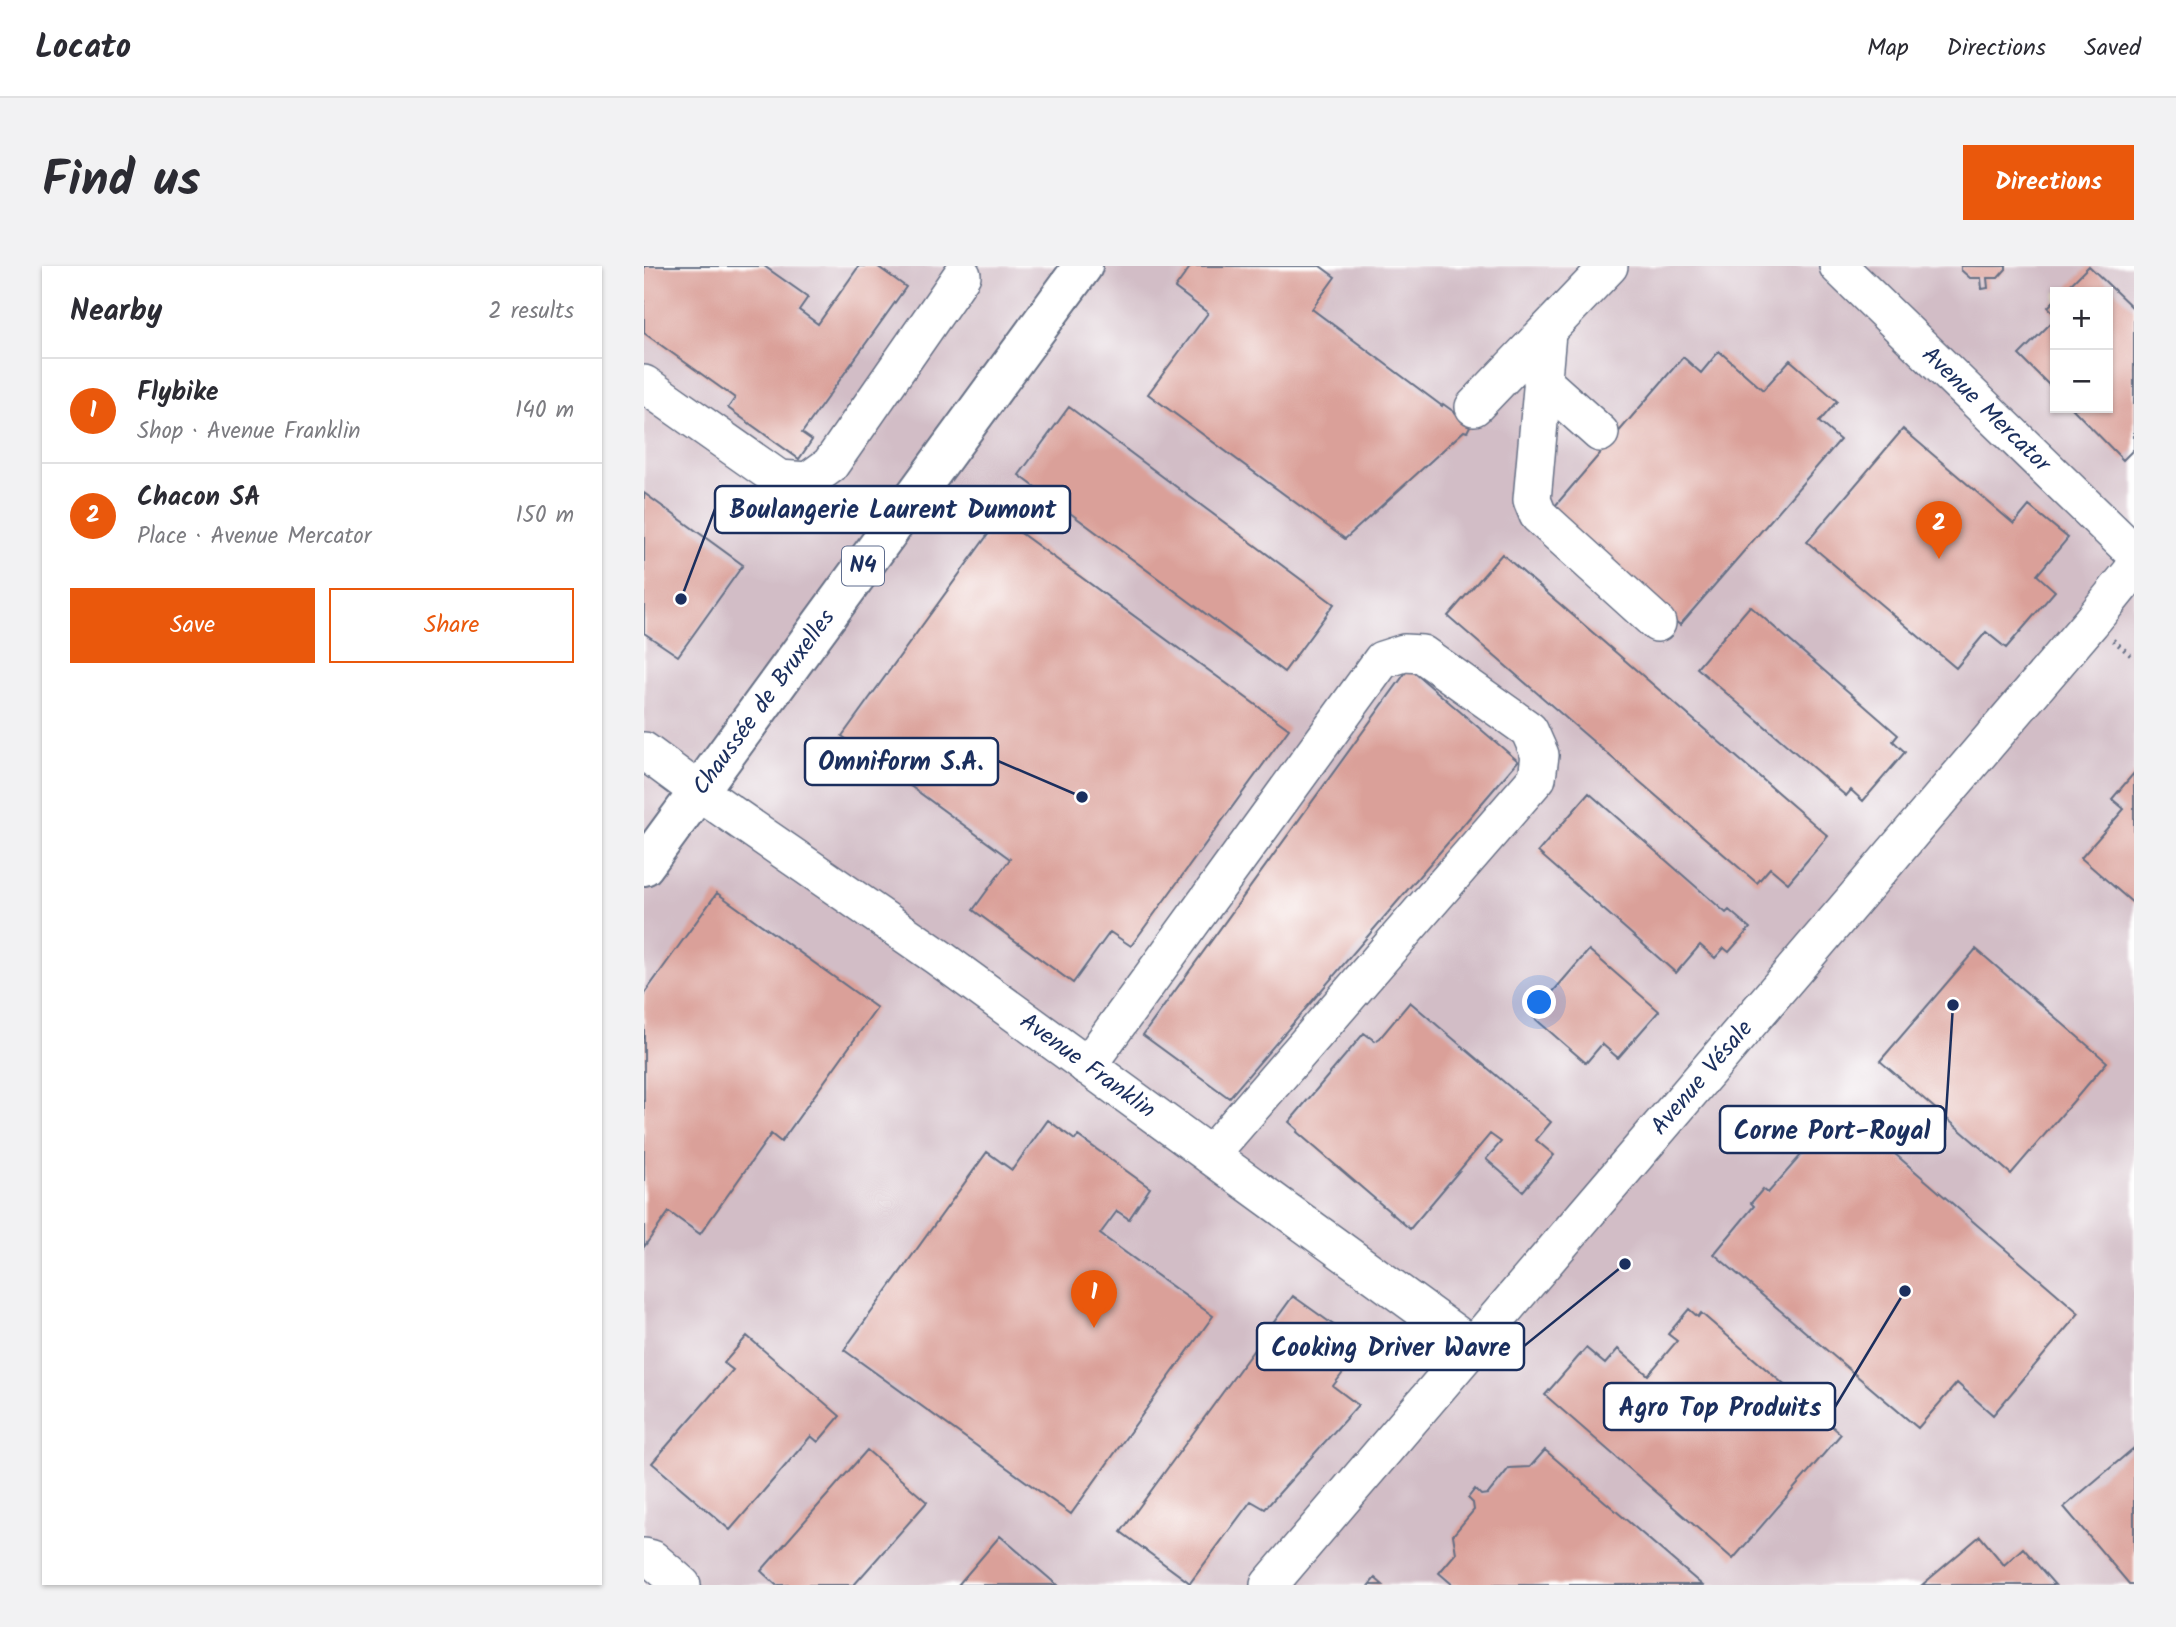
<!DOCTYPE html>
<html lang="en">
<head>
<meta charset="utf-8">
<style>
  :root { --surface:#fff; --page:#f2f2f3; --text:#2b2b33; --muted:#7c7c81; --line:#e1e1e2; --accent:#ea580c }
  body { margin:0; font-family:Kalam,sans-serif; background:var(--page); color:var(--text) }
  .controls { position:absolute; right:21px; top:21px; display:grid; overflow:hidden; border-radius:0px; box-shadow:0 2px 5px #0004 }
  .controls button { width:63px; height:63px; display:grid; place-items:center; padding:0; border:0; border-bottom:2px solid var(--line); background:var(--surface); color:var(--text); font:35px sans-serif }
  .you { position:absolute; left:896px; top:737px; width:24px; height:24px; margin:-18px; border:5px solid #fff; border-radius:50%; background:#1a73e8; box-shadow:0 0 0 10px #1a73e833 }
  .badge { display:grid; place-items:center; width:46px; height:46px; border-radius:50%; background:var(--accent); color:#fff; font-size:23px; font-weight:700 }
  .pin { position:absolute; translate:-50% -58px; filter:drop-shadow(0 2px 4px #0008) }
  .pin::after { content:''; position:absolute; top:37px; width:24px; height:21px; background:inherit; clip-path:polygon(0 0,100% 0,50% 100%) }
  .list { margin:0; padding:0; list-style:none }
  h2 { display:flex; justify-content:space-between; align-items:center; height:91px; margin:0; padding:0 28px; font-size:30px }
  h2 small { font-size:23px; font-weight:400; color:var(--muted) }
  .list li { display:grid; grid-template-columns:46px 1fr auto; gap:21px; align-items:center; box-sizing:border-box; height:105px; padding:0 28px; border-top:2px solid var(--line) }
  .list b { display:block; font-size:26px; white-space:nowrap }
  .list p { margin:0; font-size:23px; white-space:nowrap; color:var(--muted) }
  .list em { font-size:23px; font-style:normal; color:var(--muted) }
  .actions { display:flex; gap:14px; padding:21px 28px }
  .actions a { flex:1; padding:16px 0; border:2px solid var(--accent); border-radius:0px; text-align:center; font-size:24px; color:var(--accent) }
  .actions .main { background:var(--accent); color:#fff }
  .map { position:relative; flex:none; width:1490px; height:1319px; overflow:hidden; border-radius:0px }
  header { display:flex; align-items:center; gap:42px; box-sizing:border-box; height:98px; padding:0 35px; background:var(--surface); border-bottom:2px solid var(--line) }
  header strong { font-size:33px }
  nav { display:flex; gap:38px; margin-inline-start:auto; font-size:24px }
  .intro { display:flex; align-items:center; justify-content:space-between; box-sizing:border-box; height:168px; padding:0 42px }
  h1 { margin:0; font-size:49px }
  .button { padding:18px 32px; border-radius:0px; background:var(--accent); color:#fff; font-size:24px; font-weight:700 }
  main { display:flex; gap:42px; padding:0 42px }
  aside { flex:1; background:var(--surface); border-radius:0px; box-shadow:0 2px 5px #0004 }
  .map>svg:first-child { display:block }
</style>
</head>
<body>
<header>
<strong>Locato</strong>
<nav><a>Map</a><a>Directions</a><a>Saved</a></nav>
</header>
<div class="intro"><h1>Find us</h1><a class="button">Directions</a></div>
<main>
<aside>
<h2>Nearby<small>2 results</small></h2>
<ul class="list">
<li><span class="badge">1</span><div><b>Flybike</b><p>Shop · Avenue Franklin</p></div><em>140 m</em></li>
<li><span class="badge">2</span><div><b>Chacon SA</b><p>Place · Avenue Mercator</p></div><em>150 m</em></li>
</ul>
<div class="actions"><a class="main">Save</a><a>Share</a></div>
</aside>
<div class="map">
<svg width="1490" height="1319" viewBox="0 0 1490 1319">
  <rect width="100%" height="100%" fill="#fff"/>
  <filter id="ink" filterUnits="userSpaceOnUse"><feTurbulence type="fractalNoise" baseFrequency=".0143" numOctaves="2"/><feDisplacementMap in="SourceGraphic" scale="14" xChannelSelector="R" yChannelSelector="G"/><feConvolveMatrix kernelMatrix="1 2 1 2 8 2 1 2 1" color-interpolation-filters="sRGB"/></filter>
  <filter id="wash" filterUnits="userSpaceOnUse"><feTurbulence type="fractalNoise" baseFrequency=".00686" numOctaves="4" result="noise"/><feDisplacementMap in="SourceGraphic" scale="28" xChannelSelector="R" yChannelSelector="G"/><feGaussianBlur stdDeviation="1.57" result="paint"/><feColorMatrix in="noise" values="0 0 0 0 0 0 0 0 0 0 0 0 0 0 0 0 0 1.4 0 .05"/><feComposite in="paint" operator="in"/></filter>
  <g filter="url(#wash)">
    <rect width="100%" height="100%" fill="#f0e7ce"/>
    <path fill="#d2bdc6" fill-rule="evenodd" d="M0,0H1490V1319H0ZM1411,26H1464V142H1411Z"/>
    <g id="blocks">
      <path fill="#daa099" d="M0,0H120L164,31L155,44L174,58L215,0H233L262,21L158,167L168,174L155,193L84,142L91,132L0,67Z
        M547,0H676L691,11L668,43L798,140L799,138L827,158L823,166L820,165L701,273L504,128L564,47L531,22Z
        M1317,0H1362V3L1354,12H1343L1344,22L1338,23L1337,12H1326L1317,4Z
        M1445,0L1490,43V183L1479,194L1428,142H1464V26H1419Z
        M1411,34V48L1404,41Z
        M1411,53V125L1375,89Z
        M1075,85L1119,124L1146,94L1193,135L1175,156L1196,174L1036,359L905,247L1039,91L1057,107Z
        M425,141L690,338L640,406L375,209Z
        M1259,163L1370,258L1385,240L1424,272L1393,309L1411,325L1362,382L1342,366L1312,402L1163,276Z
        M0,227L99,299L34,390L0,367Z
        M356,252L645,463L487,680L466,666L429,717L329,644L366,593L198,470Z
        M858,288L1184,570L1144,617L1126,602L1113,617L804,350Z
        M1106,340L1254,469L1249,475L1261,486L1219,535L1207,524L1202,530L1053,402Z
        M765,402L874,495L585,832L499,769Z
        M1490,507V638L1437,592L1480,543L1468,533Z
        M945,527L1082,647L1085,644L1106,662L1085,686L1080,682L1071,692L1056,679L1032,707L894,586Z
        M73,627L233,742L137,876L127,868L56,968L25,946L0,981V728Z
        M1332,683L1463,796L1367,908L1236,795Z
        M945,684L1015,745L974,792L958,778L942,797L888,750Z
        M766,736L907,856L892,874L910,889L879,925L842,893L857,876L846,868L766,963L653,866L654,864L645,856L720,767L731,775L736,772Z
        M1206,849L1435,1047L1349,1149L1313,1117L1274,1162L1070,988L1110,940L1107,937L1119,923L1124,927L1171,873L1183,883L1184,875L1192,878L1197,872L1191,867Z
        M404,854L431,874L434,870L506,922L485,953L473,945L456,968L569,1050L427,1248L200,1084L343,886L368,904Z
        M649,1030L719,1080L689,1120L714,1139L621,1243L607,1235L546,1317L477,1266Z
        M1045,1043L1054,1051L1057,1047L1197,1168L1089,1293L901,1129L942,1082L961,1098L974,1083L1004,1109L1033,1075L1024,1068Z
        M103,1070L196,1150L174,1176L167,1170L86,1264L8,1197L89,1104L80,1097Z
        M1490,1182V1319H1486L1420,1241Z
        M223,1184L283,1236L210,1319H132L117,1305Z
        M901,1184L1058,1319H809L795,1307L812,1287L809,1269L830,1244L829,1237L824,1232L831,1223L837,1229L844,1228L865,1202L886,1201Z
        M356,1270L413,1319H314Z
        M1336,1270L1360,1299L1379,1282L1411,1319H1278Z
        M731,1312L739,1319H725Z"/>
    </g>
  </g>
  <g filter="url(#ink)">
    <use href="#blocks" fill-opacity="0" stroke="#666f85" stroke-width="2"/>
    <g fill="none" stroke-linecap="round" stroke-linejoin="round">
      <g stroke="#666f85" stroke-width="40">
        <g id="minor">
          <path id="s1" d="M1194,0L1490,287"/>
          <path d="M903,67L888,234L894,249L1013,357"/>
          <path d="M898,115L956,167"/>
          <path d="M0,118L135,213L164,215L186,199L318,9"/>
          <path d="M830,141L965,0"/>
          <path id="s2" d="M0,485L54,525L294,691L828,1080"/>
          <path d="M443,800L738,394L760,387L778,388L885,464L896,489L893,512L566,889"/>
          <path d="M0,1291L8,1293L38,1319"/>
          <path id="s3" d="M625,1319L1447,356L1490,303"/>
        </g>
      </g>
      <g stroke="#666f85" stroke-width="42">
        <g id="major">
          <path id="s4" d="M0,600L439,0"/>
        </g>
      </g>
      <path stroke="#666f85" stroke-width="4.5" stroke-dasharray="2 5" stroke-linecap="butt" d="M1469,374L1490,392"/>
      <use href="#minor" stroke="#fff" stroke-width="37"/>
      <use href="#major" stroke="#fff" stroke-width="38"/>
    </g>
  </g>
  <g text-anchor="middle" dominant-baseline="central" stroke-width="6" stroke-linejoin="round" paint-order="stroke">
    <rect fill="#fff" stroke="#5f6d8e" stroke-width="2" x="198" y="280.5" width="42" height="39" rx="5"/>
    <g font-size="23" font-weight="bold" fill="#1b2f5e">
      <text x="219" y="300">N4</text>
    </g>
    <g font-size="24" fill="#1b2f5e" stroke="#fff">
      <text stroke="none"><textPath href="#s1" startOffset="206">Avenue Mercator</textPath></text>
      <text stroke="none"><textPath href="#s4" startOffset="203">Chaussée de Bruxelles</textPath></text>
      <text stroke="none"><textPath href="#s2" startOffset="544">Avenue Franklin</textPath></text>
      <text stroke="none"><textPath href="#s3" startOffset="667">Avenue Vésale</textPath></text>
    </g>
  </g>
  <path fill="none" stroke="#1b2f5e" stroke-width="2.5" d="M37 333L71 243M438 531L354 495M1309 739L1301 864M981 998L880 1080M1261 1025L1191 1141"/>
  <g fill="#1b2f5e" stroke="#fff" stroke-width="2.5">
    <circle cx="37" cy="333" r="7"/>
    <circle cx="438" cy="531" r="7"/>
    <circle cx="1309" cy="739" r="7"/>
    <circle cx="981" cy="998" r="7"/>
    <circle cx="1261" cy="1025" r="7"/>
  </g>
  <g fill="#fff" stroke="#1b2f5e" stroke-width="2.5">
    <rect x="71" y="220" width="355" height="47" rx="7"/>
    <rect x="161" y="472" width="193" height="47" rx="7"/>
    <rect x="1076" y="840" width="225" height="47" rx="7"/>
    <rect x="613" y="1057" width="267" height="47" rx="7"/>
    <rect x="960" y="1117" width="231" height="47" rx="7"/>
  </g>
  <g font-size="26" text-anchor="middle" font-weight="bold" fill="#1b2f5e">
    <text x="249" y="252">Boulangerie Laurent Dumont</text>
    <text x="257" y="504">Omniform S.A.</text>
    <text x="1188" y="873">Corne Port-Royal</text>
    <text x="747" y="1090">Cooking Driver Wavre</text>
    <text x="1076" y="1150">Agro Top Produits</text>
  </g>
</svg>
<div class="controls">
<button>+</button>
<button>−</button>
</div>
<div class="you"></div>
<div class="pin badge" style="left:450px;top:1062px">1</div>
<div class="pin badge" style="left:1295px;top:293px">2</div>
</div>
</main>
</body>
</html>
